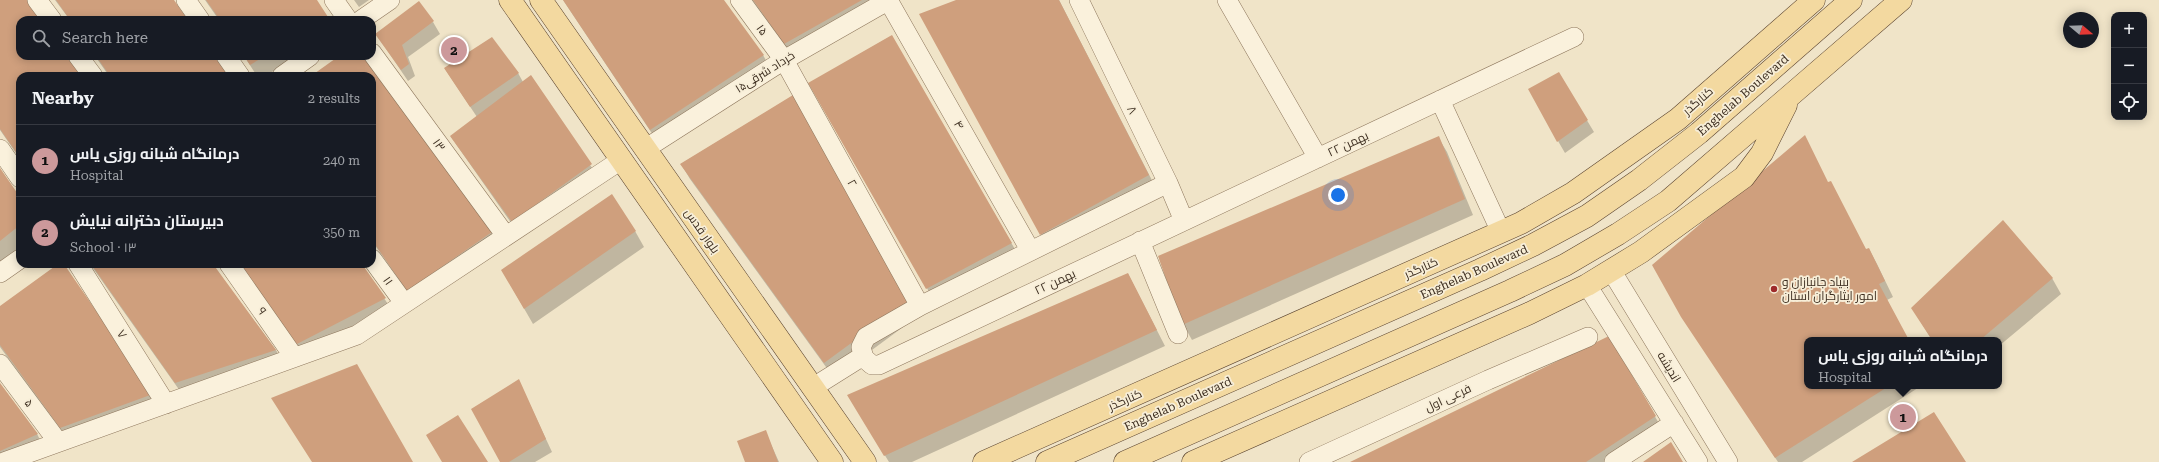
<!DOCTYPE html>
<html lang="en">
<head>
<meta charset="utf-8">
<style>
  :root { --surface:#171b24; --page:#242831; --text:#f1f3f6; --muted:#9ea1a6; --line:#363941; --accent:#cc999b }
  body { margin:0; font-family:"Roboto Serif",Cairo,serif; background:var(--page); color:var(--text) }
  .controls { position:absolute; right:12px; top:12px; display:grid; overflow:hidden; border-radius:8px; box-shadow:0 2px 10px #0003 }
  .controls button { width:36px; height:36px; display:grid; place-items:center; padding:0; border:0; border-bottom:1px solid var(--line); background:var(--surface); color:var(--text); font:20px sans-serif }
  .compass { position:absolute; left:2063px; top:12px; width:36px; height:36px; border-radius:50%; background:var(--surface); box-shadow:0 2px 10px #0003; rotate:109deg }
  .you { position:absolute; left:1338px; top:195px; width:14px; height:14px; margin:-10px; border:3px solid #fff; border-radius:50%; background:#1a73e8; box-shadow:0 0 0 6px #1a73e833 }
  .badge { display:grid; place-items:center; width:26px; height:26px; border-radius:50%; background:var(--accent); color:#111; font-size:13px; font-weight:700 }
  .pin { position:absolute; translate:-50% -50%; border:2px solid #fff; box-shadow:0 1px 4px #0006 }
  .popup { position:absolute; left:1804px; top:337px; width:198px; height:52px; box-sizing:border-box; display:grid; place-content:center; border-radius:8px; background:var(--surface); filter:drop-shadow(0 1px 3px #0005); font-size:13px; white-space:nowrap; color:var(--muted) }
  .popup b { font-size:15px; color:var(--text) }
  .popup::after { content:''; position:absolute; left:50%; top:100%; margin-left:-8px; border:8px solid transparent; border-top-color:var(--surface) }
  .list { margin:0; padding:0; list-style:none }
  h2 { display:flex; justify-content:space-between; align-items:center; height:52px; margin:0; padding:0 16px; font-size:17px }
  h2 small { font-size:13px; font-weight:400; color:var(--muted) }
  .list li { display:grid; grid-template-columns:26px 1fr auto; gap:12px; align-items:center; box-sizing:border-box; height:72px; padding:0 16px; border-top:1px solid var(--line) }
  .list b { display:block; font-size:15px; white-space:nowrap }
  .list p { margin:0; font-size:13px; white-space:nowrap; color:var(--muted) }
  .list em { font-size:13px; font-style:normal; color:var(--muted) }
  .icon { flex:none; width:22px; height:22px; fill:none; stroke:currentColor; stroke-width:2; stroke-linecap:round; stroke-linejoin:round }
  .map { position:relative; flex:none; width:2159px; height:462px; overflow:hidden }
  .search { position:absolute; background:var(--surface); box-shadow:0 2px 10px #0003; left:16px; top:16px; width:360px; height:44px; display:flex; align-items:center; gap:10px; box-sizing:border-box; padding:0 14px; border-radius:12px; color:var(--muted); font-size:15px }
  .panel { position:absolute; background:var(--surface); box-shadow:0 2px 10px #0003; left:16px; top:72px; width:360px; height:196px; border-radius:12px }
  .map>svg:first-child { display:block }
</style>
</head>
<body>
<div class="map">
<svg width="2159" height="462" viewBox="0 0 2159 462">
  <rect width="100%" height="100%" fill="#f0e4c8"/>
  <path fill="#0003" d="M0,0L20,20V56H67L80,76H20V159L0,130Z
    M55,0H172L187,20H70Z
    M205,0H316L329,20H219Z
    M354,0H369L359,7Z
    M563,0H723L763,55L772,71L659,144Z
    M752,0H873L794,58Z
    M959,0H1059L1157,190L1050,250L1041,234Z
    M433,22L440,34L408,57L415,76L408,81L376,34Z
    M891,36L1020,258L936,304L810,83Z
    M95,56H213L228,76H109Z
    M244,56H299L265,76H257Z
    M341,56H363L491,232L500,247L417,306L372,241V76H313Z
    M445,69L518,73L523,82L531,76L600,180L521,237L451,137L477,117Z
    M1559,74L1594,132L1565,153L1558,141Z
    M793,96L918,316L834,378L690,179L681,164Z
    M1438,137L1447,152L1473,215L1192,340L1183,324Z
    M0,170L20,199V247L0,264Z
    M1829,183L1866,250L1869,249L1877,264L1893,297L1887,300L1908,340H1807V386H1921L1802,462H1778L1682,316Z
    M635,231L644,247L533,324L502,270Z
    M59,264H63L161,410L70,443L0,347V307Z
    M90,264H212L276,350L284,365L185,398Z
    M237,264H361L394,313L305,360Z
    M1128,274L1165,346L912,462H889L857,410Z
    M2052,278L2061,294L1999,346V340H1932L1912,308Z
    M1609,338L1664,432L1618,462H1352Z
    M519,381L552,452L535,462H502Z
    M0,385L37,434L45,449L0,462Z
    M765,431L779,462H746Z"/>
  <path fill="#cf9f7d" d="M0,0H32L45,20H20V56H68L82,76H20V158L0,129Z
    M56,0H174L188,20H70Z
    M206,0H317L328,17L324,20H220Z
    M563,0H724L764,55L650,130Z
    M753,0H862L784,44Z
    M956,0H1059L1149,175L1040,235L919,14Z
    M419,1L434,21L402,45L409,64L401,70L375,34Z
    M892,35L1012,243L926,289L808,83Z
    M492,37L519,73L470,107L444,68Z
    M96,56H214L229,76H110Z
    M244,56H265L250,65Z
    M339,56H365L492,232L407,291L372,240V76H311Z
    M1559,72L1588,120L1557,142L1528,89Z
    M531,75L592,164L512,222L450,136Z
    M793,95L910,300L824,363L680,164Z
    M1805,135L1828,182L1831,181L1866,249L1869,248L1885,281L1879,284L1909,340H1807V386H1889L1775,458L1681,317L1652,265Z
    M1439,136L1465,199L1182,325L1158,256Z
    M0,168L20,197V225L0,241Z
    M612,194L636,231L524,309L501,270Z
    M2003,220L2053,278L1980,340H1932L1911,308Z
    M58,264H64L153,394L60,428L0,345V306Z
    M91,264H213L276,350L175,383Z
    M238,264H362L386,298L295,345Z
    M1128,273L1157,330L884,456L847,395Z
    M1609,336L1656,416L1586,462H1350Z
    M357,364L413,462H312L271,398Z
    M519,379L546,439L509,462H500L471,409Z
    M0,383L38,434L0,451Z
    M1934,412L1966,462H1852Z
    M458,415L488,462H442L426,435Z
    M766,430L778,462H745L737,441Z
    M1671,442L1683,462H1643Z"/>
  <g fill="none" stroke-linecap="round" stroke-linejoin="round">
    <g stroke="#8d765c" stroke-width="20">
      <path id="minor" d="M37,0L52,20
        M186,0L200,20
        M334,0L348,20
        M740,0L784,60L920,306
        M888,0L1030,250
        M1079,0L1168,183L1184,221
        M1227,0L1318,158
        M361,20L390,0
        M372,53L506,236
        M78,56L93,76
        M226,56L240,76
        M282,76L310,56
        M1440,100L1501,232
        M0,149L20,178
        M645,149L784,60L889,0
        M1168,183L920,306L866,337L861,347L864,358L872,365H879L1574,37
        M1140,241L1178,334
        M372,259L404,303
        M78,264L166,404
        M229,264L294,357
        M1611,270L1728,462
        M0,273L20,259
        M1587,285L1698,462
        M0,364L58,442
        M812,388L863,356
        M4,462L357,335L621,160
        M1309,462L1488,380L1588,337
        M1614,462L1674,423"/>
    </g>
    <g stroke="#5b4430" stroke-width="23">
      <path id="major" d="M510,0L832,462
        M541,0L865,462
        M984,462L1521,223L1573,193L1678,119L1814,0
        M1047,462L1480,270L1533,245L1587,216L1639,180L1699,133L1851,0
        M1125,462L1510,291L1565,265L1618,234L1668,201L1901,0
        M1193,462L1530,313L1587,285L1641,252L1744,177L1762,153L1786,105"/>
    </g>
    <use href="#minor" stroke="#faf1dc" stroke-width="19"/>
    <use href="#major" stroke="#f3d9a0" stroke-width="22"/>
  </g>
  <circle fill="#9e2a2b" stroke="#f7eed8" stroke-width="1.5" cx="1774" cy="289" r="4"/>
  <g text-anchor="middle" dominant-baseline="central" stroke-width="3.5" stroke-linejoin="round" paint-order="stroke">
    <g font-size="12" fill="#3d2e20" stroke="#f7eed8">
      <text transform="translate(762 30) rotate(54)">۱۵</text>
      <text transform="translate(765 72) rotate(-32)">۱۵خرداد شرقی</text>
      <text transform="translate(1743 95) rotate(-41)">Enghelab Boulevard</text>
      <text transform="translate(1698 101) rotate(-41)">کنارگذر</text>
      <text transform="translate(1132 110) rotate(64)">۸</text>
      <text transform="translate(959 125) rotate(60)">۴</text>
      <text transform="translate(1348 144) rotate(-25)">۲۲ بهمن</text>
      <text transform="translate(439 145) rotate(54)">۱۳</text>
      <text transform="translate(852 183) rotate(61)">۲</text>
      <text transform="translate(702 231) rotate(55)">بلوار قدس</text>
      <text transform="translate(1421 268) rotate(-24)">کنارگذر</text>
      <text transform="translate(1474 272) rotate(-24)">Enghelab Boulevard</text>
      <text transform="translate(388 281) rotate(54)">۱۱</text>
      <text transform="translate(1055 282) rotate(-25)">۲۲ بهمن</text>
      <text transform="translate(262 311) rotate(55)">۹</text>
      <text transform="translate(122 334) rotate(58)">۷</text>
      <text transform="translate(1669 367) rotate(59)">اندیشه</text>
      <text transform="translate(1448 398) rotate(-25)">فرعی اول</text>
      <text transform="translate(1125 400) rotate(-24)">کنارگذر</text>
      <text transform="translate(29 403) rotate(54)">۵</text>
      <text transform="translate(1178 404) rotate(-24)">Enghelab Boulevard</text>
    </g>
    <g font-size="12" fill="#3d2e20" stroke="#f7eed8" text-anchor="start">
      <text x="1782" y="282">بنیاد جانبازان و<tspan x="1782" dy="14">امور ایثارگران استان</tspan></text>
    </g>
  </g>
</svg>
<div class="controls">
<button>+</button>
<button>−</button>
<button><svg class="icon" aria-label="locate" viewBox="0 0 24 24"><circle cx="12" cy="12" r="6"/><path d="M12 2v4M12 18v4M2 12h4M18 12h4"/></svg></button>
</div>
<svg class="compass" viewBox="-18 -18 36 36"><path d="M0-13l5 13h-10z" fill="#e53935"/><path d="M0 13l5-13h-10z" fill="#9ea1a6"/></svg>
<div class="you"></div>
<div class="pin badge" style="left:1903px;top:417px">1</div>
<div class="popup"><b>درمانگاه شبانه روزی یاس</b>Hospital</div>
<div class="pin badge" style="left:454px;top:50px">2</div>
<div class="search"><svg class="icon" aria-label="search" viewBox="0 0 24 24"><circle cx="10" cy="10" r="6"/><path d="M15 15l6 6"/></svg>Search here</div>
<section class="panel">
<h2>Nearby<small>2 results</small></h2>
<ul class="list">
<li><span class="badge">1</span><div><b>درمانگاه شبانه روزی یاس</b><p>Hospital</p></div><em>240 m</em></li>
<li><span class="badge">2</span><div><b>دبیرستان دخترانه نیایش</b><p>School · ۱۳</p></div><em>350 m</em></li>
</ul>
</section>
</div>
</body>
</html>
